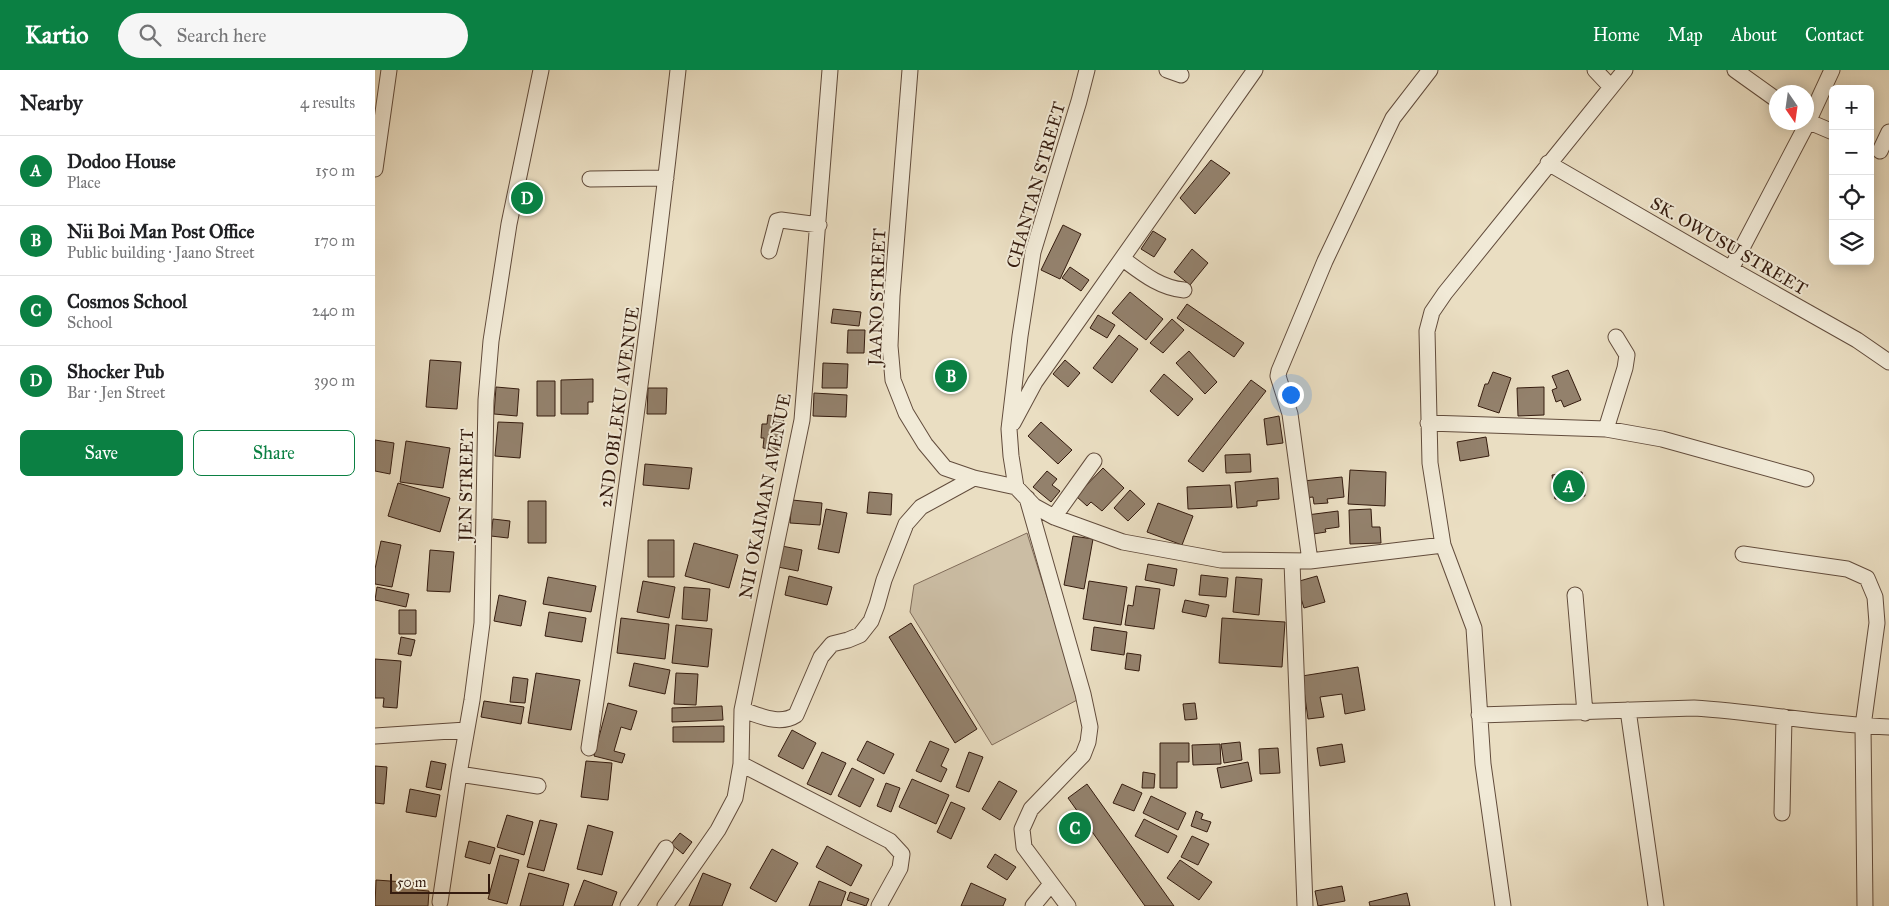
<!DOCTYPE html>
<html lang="en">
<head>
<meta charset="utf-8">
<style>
  :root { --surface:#fff; --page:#f6f6f6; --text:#202124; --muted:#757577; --line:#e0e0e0; --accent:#0b8043 }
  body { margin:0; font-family:"IM FELL Great Primer",serif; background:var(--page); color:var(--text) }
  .controls { position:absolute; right:15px; top:15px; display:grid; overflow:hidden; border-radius:8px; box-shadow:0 2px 12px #0003 }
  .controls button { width:45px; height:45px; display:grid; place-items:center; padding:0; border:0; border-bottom:1px solid var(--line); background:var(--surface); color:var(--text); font:25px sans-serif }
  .compass { position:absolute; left:1394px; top:15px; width:45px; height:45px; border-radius:50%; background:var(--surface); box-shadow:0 2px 12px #0003; rotate:167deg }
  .scale { position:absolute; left:15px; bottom:12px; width:100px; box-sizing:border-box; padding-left:5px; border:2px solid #351c0f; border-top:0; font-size:14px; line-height:18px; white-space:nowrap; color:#351c0f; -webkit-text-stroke:4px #f1ead7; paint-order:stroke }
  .you { position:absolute; left:915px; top:324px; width:18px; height:18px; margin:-12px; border:4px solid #fff; border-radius:50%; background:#1a73e8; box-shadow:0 0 0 8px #1a73e833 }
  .badge { display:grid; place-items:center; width:32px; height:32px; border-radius:50%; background:var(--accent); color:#fff; font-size:16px; font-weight:700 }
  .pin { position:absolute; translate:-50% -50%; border:2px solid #fff; box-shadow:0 1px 5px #0006 }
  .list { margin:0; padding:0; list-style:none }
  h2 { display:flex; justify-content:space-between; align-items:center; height:65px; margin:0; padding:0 20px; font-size:21px }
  h2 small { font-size:16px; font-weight:400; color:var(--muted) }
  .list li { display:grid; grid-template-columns:32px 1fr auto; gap:15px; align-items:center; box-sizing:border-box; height:70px; padding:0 20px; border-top:1px solid var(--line) }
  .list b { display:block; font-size:19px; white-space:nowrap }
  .list p { margin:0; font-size:16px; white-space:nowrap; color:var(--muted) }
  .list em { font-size:16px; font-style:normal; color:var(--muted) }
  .actions { display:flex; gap:10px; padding:15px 20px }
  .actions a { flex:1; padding:11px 0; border:1px solid var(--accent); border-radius:8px; text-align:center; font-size:18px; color:var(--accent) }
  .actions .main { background:var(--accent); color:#fff }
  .icon { flex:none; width:28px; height:28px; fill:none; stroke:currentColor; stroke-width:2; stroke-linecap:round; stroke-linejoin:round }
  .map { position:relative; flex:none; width:1514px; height:836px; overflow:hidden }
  header { display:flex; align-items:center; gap:30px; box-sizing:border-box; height:70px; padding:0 25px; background:var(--accent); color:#fff }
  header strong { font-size:24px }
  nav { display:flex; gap:28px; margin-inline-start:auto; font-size:18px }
  .search { width:350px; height:45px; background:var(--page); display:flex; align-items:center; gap:12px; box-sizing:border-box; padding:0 18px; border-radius:28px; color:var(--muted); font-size:19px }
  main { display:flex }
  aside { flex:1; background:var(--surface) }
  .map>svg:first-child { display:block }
</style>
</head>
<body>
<header>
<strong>Kartio</strong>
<div class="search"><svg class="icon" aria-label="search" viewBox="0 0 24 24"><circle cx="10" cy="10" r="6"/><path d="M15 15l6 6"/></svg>Search here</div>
<nav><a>Home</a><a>Map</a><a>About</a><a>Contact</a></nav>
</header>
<main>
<aside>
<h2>Nearby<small>4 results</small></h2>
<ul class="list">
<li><span class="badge">A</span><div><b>Dodoo House</b><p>Place</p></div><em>150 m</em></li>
<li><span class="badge">B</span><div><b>Nii Boi Man Post Office</b><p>Public building · Jaano Street</p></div><em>170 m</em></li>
<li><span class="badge">C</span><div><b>Cosmos School</b><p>School</p></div><em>240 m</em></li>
<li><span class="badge">D</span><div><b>Shocker Pub</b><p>Bar · Jen Street</p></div><em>390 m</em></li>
</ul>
<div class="actions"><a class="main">Save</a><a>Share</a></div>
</aside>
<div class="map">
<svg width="1514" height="836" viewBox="0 0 1514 836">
  <rect width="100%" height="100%" fill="#eadec2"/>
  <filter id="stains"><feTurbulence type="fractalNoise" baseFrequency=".004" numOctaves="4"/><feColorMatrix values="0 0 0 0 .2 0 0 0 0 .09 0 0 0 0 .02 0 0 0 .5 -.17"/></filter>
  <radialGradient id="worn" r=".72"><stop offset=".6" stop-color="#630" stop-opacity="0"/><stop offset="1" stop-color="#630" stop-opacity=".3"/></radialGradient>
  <path fill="#cbbda4" stroke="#806c5a" d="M652,463L704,629L617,675L535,542L539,515Z"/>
  <path fill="#93816c" stroke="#351c0f" d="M836,90L855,103L820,144L805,128Z
    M688,155L706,164L685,209L666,200Z
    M778,161L791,169L779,187L766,179Z
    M817,179L833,193L815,215L799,202Z
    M695,197L714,210L706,221L687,208Z
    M755,222L788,249L771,270L737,243Z
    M812,234L869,273L859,287L802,248Z
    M458,239L486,242L484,256L456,253Z
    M723,245L740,255L732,268L715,258Z
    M797,249L809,260L788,283L775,273Z
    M473,260H490L489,283H472Z
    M744,265L763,279L737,313L718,298Z
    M814,281L842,312L830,324L801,293Z
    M55,290L86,292L82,339L51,337Z
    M690,290L705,303L693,317L678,304Z
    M448,293L473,294L472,318H447Z
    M1193,300L1206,330L1189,337L1186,330L1181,332L1177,320L1182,318L1177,306Z
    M1118,302L1136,308L1124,343L1103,336L1110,314H1113Z
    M789,304L818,329L803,346L775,321Z
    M218,309V332H213V344H186V310Z
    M876,310L891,321L828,402L813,391Z
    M162,311H180V346H162Z
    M121,317L144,319L142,346L119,344Z
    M1169,317V345L1143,346L1142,318Z
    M273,318H292L291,344H272Z
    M439,323L472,325L471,347L438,346Z
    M393,345L409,347L405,380L388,378L389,368H386L387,354H392Z
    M904,346L908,373L892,375L889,349Z
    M123,352L148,353L145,388L120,386Z
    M666,352L697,380L683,394L653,366Z
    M1111,367L1114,386L1085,391L1082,372Z
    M0,370L19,373L15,404L0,401Z
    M31,371L75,378L68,418L25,412Z
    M875,384L876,402L851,403L850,385Z
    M270,394L317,398L314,419L268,415Z
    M728,398L749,418L727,441L716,432L712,436L701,426Z
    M975,400L1011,402L1010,436L973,434Z
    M672,401L682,409L677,415L685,421L676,432L658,417Z
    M1207,402L1210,426L1180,429L1177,405Z
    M967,407L969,427L952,429L953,433L939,434L938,427L929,428L928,411Z
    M903,408L904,429L882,431V436L862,438L860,412Z
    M23,413L75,428L65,462L13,446Z
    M855,415L857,437L813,439L812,417Z
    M755,420L770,434L753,451L739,438Z
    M494,422L517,424L516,445L492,443Z
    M417,430L447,433L445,455L415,453Z
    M153,431H171V473H153Z
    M783,433L818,446L807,475L772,462Z
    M451,439L472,443L464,483L443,479Z
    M996,439L997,457H1005L1006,473L975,474L974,440Z
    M963,441L964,457L950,459L951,462L938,464L932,445Z
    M118,449L135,451L133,468L116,466Z
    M698,466L718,469L709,519L689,515Z
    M273,470H299V507H273Z
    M6,471L26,475L17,517L0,514V499Z
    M319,473L363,485L354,518L310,506Z
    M407,476L427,480L423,501L403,497Z
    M55,480L79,482L75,522L52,521Z
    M773,494L802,499L799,516L770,510Z
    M826,505L853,508L851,527L824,525Z
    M414,506L457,517L452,535L410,525Z
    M942,506L950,532L929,538L921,512Z
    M173,507L221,516L216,542L168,534Z
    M861,507L887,509L884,545L858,542Z
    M268,511L300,517L294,548L262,542Z
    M714,511L752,517L746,555L708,549Z
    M761,516L785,519L779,559L750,555L753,535L758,536Z
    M2,517L34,524L31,537L0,530Z
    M309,517L335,519L332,551L307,549Z
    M124,525L151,531L146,556L119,551Z
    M810,530L834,535L831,547L807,542Z
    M24,540H41V564H24Z
    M174,542L211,548L207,572L170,566Z
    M246,548L294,554L290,589L242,583Z
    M847,548L910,552L907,597L844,593Z
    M536,553L602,659L580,673L514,567Z
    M301,555L337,559L333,597L297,593Z
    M719,557L752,562L749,585L716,580Z
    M26,567L40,570L36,586L23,584Z
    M752,583L766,585L764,601L750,599Z
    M0,589L26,591L22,638L8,637L9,628H0Z
    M259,593L295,600L290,624L254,616Z
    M983,597L990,640L970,644L967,624L945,627L949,647L933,649L927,606Z
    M161,603L205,610L196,660L153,653Z
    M301,603L323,604L321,635L299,634Z
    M138,607L153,609L150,633L135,632Z
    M109,631L149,637L146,654L106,647Z
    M233,633L262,641L256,660L246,657L239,681L250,684L247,693L219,686Z
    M820,633L822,649L810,650L808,634Z
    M347,636L348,650L297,652V638Z
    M349,656V672H298V657Z
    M417,660L441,673L428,699L403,686Z
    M492,671L519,684L509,704L482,690Z
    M555,671L574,679L566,696L572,699L566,712L541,701Z
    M865,672L867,690L849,693L846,674Z
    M785,673H814V692H802V718H785Z
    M845,674L846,694L818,695L817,675Z
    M967,674L970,692L945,696L942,678Z
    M903,678L905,703L885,704L884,679Z
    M447,682L471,693L456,725L432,714Z
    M594,682L608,687L594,722L581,717Z
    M56,691L71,694L66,720L51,717Z
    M211,691L237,693L233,730L206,727Z
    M873,692L877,711L846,718L842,698Z
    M0,696L12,697L9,734L0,733Z
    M477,698L499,709L485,737L463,726Z
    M768,702L780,704L779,718H767Z
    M537,709L574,725L561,754L524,737Z
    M624,711L642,721L625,750L607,739Z
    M511,713L525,718L516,742L502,736Z
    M712,714L799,836H770L693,728Z
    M747,714L767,723L759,741L738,733Z
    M35,719L65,725L61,747L31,742Z
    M776,726L811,743L803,760L768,743Z
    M576,732L590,738L576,769L562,762Z
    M821,741L828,744L826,749L836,752L832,762L816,756Z
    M132,745L158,752L149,785L122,777Z
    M769,749L802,766L793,783L760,766Z
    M165,750L182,754L169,801L152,797Z
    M213,755L238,762L227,805L202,799Z
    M305,763L317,772L308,784L296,774Z
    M817,766L834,774L823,795L806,787Z
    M94,771L120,778L115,794L90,787Z
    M452,776L487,795L476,816L441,797Z
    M397,779L423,793L401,832L375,818Z
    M620,784L641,797L632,810L612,797Z
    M125,785L144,790L132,834L113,829Z
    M805,790L837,812L824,830L792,808Z
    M154,803L194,814L188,836H145Z
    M328,803L356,814L347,836H314Z
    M1,810L43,813L42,820L54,821L53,836H0Z
    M209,810L242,822L237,836H199Z
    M444,811L471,822L466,836H434Z
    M596,813L631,829L628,836H586Z
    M967,816L970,831L943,836L940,821Z
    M475,822L494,829L491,836L472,830Z
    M1032,823L1035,836H995L994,832Z"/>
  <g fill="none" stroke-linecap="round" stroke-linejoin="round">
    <g stroke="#624c3c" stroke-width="17">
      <path id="minor" d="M535,0L517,226L515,276L518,310L531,343L550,374L570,398L599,408L641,417
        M712,0L704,31L658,182L645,266L634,359L636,386L641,417L659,436L679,447L748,472L846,490L935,491L1068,475
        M792,0L806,5
        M1220,0L1236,17
        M1360,0L1402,30
        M1432,51L1458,62
        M1505,81L1514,62
        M1173,93L1356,199L1482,270L1514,292
        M0,99L14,0
        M215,109L291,108
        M394,181L402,151L406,150L444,155
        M748,189C767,203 785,218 809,220
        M1356,199L1433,52L1457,0
        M638,353L660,312L880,0
        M1053,353L1231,359L1287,369L1431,409
        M1231,359L1250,298L1252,285L1241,267
        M652,428L708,624L715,657L713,672L708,685L656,739L647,759L649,777L693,836
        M679,447L719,391
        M1368,484L1472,499L1492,508L1500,527L1502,553L1488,656L1490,836
        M935,491L915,344L903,306L904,301L950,191L1018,48L1055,0
        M917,492L930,836
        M1200,525L1210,643
        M367,640C384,645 404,656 421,645L446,587L457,574L473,570L485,565L496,551L502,535L509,510L531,454L546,437L599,408
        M1253,640L1281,836
        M1104,645L1319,638C1384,642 1449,655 1514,657
        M0,666L91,660
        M214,678C248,452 278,227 303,0
        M366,694L515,771L527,784L525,798L504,836
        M84,704L163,716
        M1407,743L1409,647
        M65,832L84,704L97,630L107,553L111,330L116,271L134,154L166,0
        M253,836L291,778
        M290,836L343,760L360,728L366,694L367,640L427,350L455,0
        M658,836L676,814
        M1128,836L1108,694L1099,558L1068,475L1055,393L1052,261L1057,242L1070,223L1250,0"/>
    </g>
    <use href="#minor" stroke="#f1ead7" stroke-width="15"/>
  </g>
  <g text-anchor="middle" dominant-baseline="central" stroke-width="4" stroke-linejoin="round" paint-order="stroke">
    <g font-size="18" fill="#351c0f" stroke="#f1ead7">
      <text transform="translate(661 115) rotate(-74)">CHANTAN STREET</text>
      <text transform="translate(1354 176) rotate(30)">SK. OWUSU STREET</text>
      <text transform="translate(502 227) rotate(-88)">JAANO STREET</text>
      <text transform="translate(244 337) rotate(-82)">2ND OBLEKU AVENUE</text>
      <text transform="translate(91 415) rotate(-89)">JEN STREET</text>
      <text transform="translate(390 426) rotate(-79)">NII OKAIMAN AVENUE</text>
    </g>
  </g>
  <rect width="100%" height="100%" filter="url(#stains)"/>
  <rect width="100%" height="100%" fill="url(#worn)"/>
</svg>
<div class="controls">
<button>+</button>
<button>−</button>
<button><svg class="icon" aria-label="locate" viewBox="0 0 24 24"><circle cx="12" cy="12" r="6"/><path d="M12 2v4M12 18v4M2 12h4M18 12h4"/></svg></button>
<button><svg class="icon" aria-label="layers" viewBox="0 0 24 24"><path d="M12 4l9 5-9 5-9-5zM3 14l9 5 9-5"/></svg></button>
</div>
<svg class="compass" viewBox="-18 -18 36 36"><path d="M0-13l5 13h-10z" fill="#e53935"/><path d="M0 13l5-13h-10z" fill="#757577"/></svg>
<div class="scale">50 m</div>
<div class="you"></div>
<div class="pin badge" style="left:1194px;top:416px">A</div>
<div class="pin badge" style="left:576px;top:306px">B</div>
<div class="pin badge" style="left:700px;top:758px">C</div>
<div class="pin badge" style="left:152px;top:128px">D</div>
</div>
</main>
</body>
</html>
